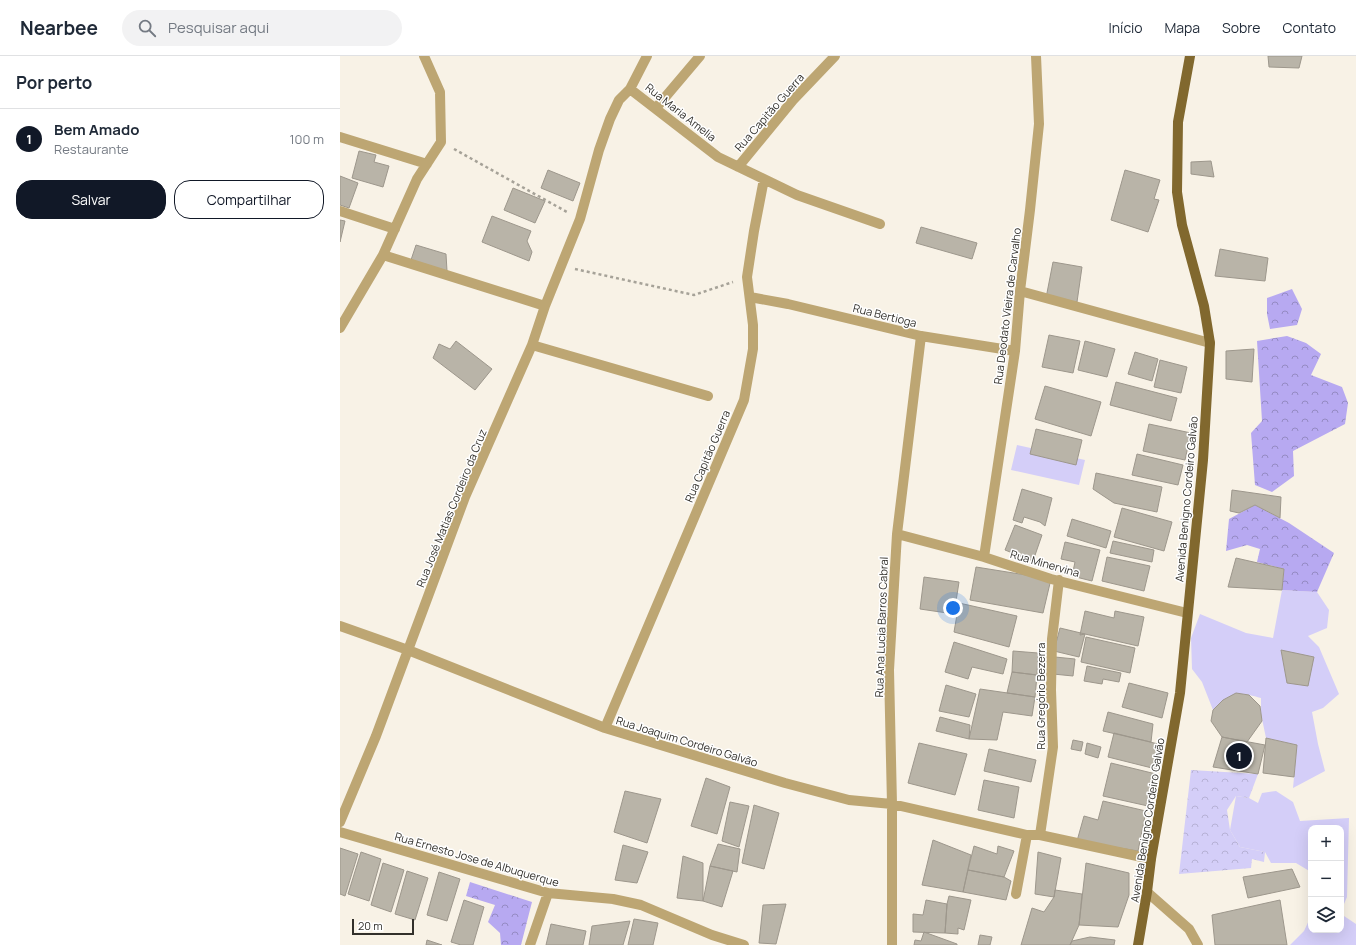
<!DOCTYPE html>
<html lang="pt">
<head>
<meta charset="utf-8">
<style>
  :root { --surface:#fff; --page:#f2f2f3; --text:#1f2937; --muted:#747a83; --line:#e0e1e3; --accent:#111827 }
  body { margin:0; font-family:Manrope,sans-serif; background:var(--page); color:var(--text) }
  .controls { position:absolute; right:12px; bottom:12px; display:grid; overflow:hidden; border-radius:8px; box-shadow:0 4px 16px #0002 }
  .controls button { width:36px; height:36px; display:grid; place-items:center; padding:0; border:0; border-bottom:1px solid var(--line); background:var(--surface); color:var(--text); font:20px sans-serif }
  .scale { position:absolute; left:12px; bottom:10px; width:62px; box-sizing:border-box; padding-left:4px; border:2px solid #32302b; border-top:0; font-size:11px; line-height:14px; white-space:nowrap; color:#32302b; -webkit-text-stroke:3px #fff; paint-order:stroke }
  .you { position:absolute; left:613px; top:552px; width:14px; height:14px; margin:-10px; border:3px solid #fff; border-radius:50%; background:#1a73e8; box-shadow:0 0 0 6px #1a73e833 }
  .badge { display:grid; place-items:center; width:26px; height:26px; border-radius:50%; background:var(--accent); color:#fff; font-size:13px; font-weight:700 }
  .pin { position:absolute; translate:-50% -50%; border:2px solid #fff; box-shadow:0 1px 4px #0006 }
  .list { margin:0; padding:0; list-style:none }
  h2 { display:flex; justify-content:space-between; align-items:center; height:52px; margin:0; padding:0 16px; font-size:17px }
  h2 small { font-size:13px; font-weight:400; color:var(--muted) }
  .list li { display:grid; grid-template-columns:26px 1fr auto; gap:12px; align-items:center; box-sizing:border-box; height:60px; padding:0 16px; border-top:1px solid var(--line) }
  .list b { display:block; font-size:15px; white-space:nowrap }
  .list p { margin:0; font-size:13px; white-space:nowrap; color:var(--muted) }
  .list em { font-size:13px; font-style:normal; color:var(--muted) }
  .actions { display:flex; gap:8px; padding:12px 16px }
  .actions a { flex:1; padding:9px 0; border:1px solid var(--accent); border-radius:16px; text-align:center; font-size:14px; color:var(--accent) }
  .actions .main { background:var(--accent); color:#fff }
  .icon { flex:none; width:22px; height:22px; fill:none; stroke:currentColor; stroke-width:2; stroke-linecap:round; stroke-linejoin:round }
  .map { position:relative; flex:none; width:1016px; height:889px; overflow:hidden }
  header { display:flex; align-items:center; gap:24px; box-sizing:border-box; height:56px; padding:0 20px; background:var(--surface); border-bottom:1px solid var(--line) }
  header strong { font-size:19px }
  nav { display:flex; gap:22px; margin-inline-start:auto; font-size:14px }
  .search { width:280px; height:36px; background:var(--page); display:flex; align-items:center; gap:10px; box-sizing:border-box; padding:0 14px; border-radius:22px; color:var(--muted); font-size:15px }
  main { display:flex }
  aside { flex:1; background:var(--surface) }
  .map>svg:first-child { display:block }
</style>
</head>
<body>
<header>
<strong>Nearbee</strong>
<div class="search"><svg class="icon" aria-label="search" viewBox="0 0 24 24"><circle cx="10" cy="10" r="6"/><path d="M15 15l6 6"/></svg>Pesquisar aqui</div>
<nav><a>Início</a><a>Mapa</a><a>Sobre</a><a>Contato</a></nav>
</header>
<main>
<aside>
<h2>Por perto<small></small></h2>
<ul class="list">
<li><span class="badge">1</span><div><b>Bem Amado</b><p>Restaurante</p></div><em>100 m</em></li>
</ul>
<div class="actions"><a class="main">Salvar</a><a>Compartilhar</a></div>
</aside>
<div class="map">
<svg width="1016" height="889" viewBox="0 0 1016 889">
  <defs>
    <pattern id="forest-crowns" width="20" height="18" patternUnits="userSpaceOnUse"><rect width="20" height="18" fill="#b7a9f1"/><path d="M2 6a3 3 0 1 1 6 0M12 15a3 3 0 1 1 6 0" fill="none" stroke="#958ac3"/></pattern>
    <pattern id="park-crowns" width="20" height="18" patternUnits="userSpaceOnUse"><rect width="20" height="18" fill="#d4cef8"/><path d="M2 6a3 3 0 1 1 6 0M12 15a3 3 0 1 1 6 0" fill="none" stroke="#b6b1d5"/></pattern>
  </defs>
  <rect width="100%" height="100%" fill="#f8f2e6"/>
  <path fill="#d4cef8" d="M677,389L745,404L739,429L671,414Z
    M942,534L977,536L989,554L987,572L968,580L979,591L999,638L983,652L972,656L978,688L985,715L953,732L957,689L926,682L921,658V642C897,635 891,636 873,654L862,626L852,613L851,582L860,558L906,577L933,582Z
    M936,735L953,746L960,765L1009,762L1007,841L1001,855V772H971V816L956,807H931L925,796L900,791L890,774L896,740L909,742L918,747L922,737Z
    M1001,858L1016,868V889H950L964,875L971,860V874H1001Z"/>
  <path fill="url(#forest-crowns)" d="M952,233L962,253L957,269L930,273L927,258V242Z
    M947,280L966,287L981,298L971,319L1002,331L1008,347L1005,368L953,395L954,420L932,436L915,429L911,377L922,365L917,285Z
    M915,449L949,467L994,497L977,536L942,534L944,513L917,506L920,493L907,489L886,495L889,463Z
    M130,826L192,846L181,889H161L160,877L148,866L155,849L126,840Z"/>
  <path fill="url(#park-crowns)" d="M851,714L918,718L909,742L896,740L887,754L890,774L900,791L925,796L924,806L912,803L911,812L839,818Z"/>
  <path fill="#b9b4a8" stroke="#9d978c" d="M928,0H962L959,12L929,11Z
    M19,95L36,99L34,106L49,110L43,131L12,122Z
    M871,105L874,121L851,118V106Z
    M208,114L240,127L233,145L201,132Z
    M785,114L820,124L814,143L819,144L808,176L771,164Z
    M0,120L18,127L9,152L0,149Z
    M173,132L205,145L195,167L164,154Z
    M152,160L191,175L187,185L192,196L189,205L142,186Z
    M0,164L5,165L0,186Z
    M581,171L637,187L632,203L576,187Z
    M76,189L106,198L107,215L71,204Z
    M880,193L928,202L925,225L875,220Z
    M713,206L742,211L737,246L706,242Z
    M709,279L740,285L733,317L702,311Z
    M116,285L152,313L135,334L93,302L99,288L110,293Z
    M745,285L775,293L767,321L738,314Z
    M914,293L912,326L886,323V295Z
    M795,296L818,303L812,325L788,318Z
    M820,304L847,311L841,337L814,331Z
    M776,326L837,342L831,365L770,349Z
    M705,330L761,346L751,380L695,363Z
    M809,368L851,377L845,404L803,395Z
    M696,373L742,384L736,409L690,398Z
    M797,398L843,409L838,429L792,419Z
    M756,417L822,431L817,456L774,447L753,433Z
    M682,433L712,442L705,470L700,466L684,461L682,467L673,464Z
    M892,434L941,441L940,462L915,449L899,457L890,455Z
    M782,452L832,466L824,495L774,481Z
    M732,463L771,475L766,492L727,480Z
    M675,469L702,479L693,505L665,494Z
    M773,485L814,494L812,506L770,497Z
    M725,486L760,494L752,525L732,520L735,506L721,503Z
    M767,501L810,510L804,535L762,525Z
    M896,502L944,513L942,534L888,531Z
    M636,511L711,523L703,557L630,544Z
    M584,521L619,526L614,558L580,553Z
    M619,547L677,560L669,591L614,576Z
    M745,555L774,562L775,555L804,561L798,590L745,578L740,579Z
    M720,572L745,578L739,601L714,595Z
    M746,581L795,592L790,617L741,606Z
    M614,586L667,603L663,618L632,611L628,623L605,616Z
    M941,594L974,601L968,630L947,627Z
    M673,595L698,597L697,619L672,616Z
    M715,601L735,603L733,620L713,618Z
    M747,610L781,617L779,626L763,623L762,628L744,625Z
    M672,616L697,619L695,641L667,637Z
    M789,627L828,637L822,662L782,651Z
    M606,629L636,638L629,661L599,655Z
    M640,633L695,641L692,660L663,656L657,684L629,683Z
    M896,637L909,639L920,650L922,665L907,686L882,681L871,665L873,654L883,644Z
    M768,656L813,668L811,686L763,675Z
    M600,661L630,669L629,683L596,675Z
    M774,677L822,689L816,713L768,701Z
    M882,681L925,689L918,718L873,711Z
    M926,682L957,689L954,721L923,717Z
    M733,684L743,686L741,695L731,693Z
    M579,687L627,698L615,739L568,727Z
    M747,687L761,691L758,702L745,698Z
    M649,693L696,704L691,726L644,715Z
    M771,707L816,718L808,750L763,740Z
    M366,722L390,731L377,778L351,770Z
    M644,724L679,731L674,762L638,754Z
    M285,735L321,743L307,787L274,776Z
    M763,745L806,755L798,795L737,785L744,760L758,764Z
    M390,746L409,750L399,791L382,785Z
    M414,749L439,757L424,813L402,807Z
    M593,784L631,799L623,836L582,829Z
    M378,788L400,793L397,816L370,810Z
    M283,789L308,796L297,827L275,824Z
    M634,790L657,798L658,790L674,795L664,821L628,814Z
    M0,792L18,798L5,840L0,838Z
    M21,796L41,803L29,845L8,838Z
    M698,796L721,802L714,841L695,838Z
    M343,800L363,807V845L337,842Z
    M43,807L64,814L51,856L31,849Z
    M746,807L789,817V839L778,871L739,869Z
    M370,810L393,815L382,851L363,845Z
    M952,813L960,831L908,842L903,821Z
    M628,814L664,821L671,825L666,844L623,836Z
    M67,815L88,822L75,864L55,858Z
    M99,816L120,823L107,865L87,859Z
    M715,834L742,838L739,869L730,889H681L692,852L704,856L714,841Z
    M609,840L631,844L624,874L618,872V878L605,877L607,848Z
    M124,844L144,851L133,889H121L111,886Z
    M586,844L607,848L605,877L573,876V858L583,859Z
    M940,844L947,889H875L872,859Z
    M446,848L436,888L419,887L423,849Z
    M294,863L318,867L313,889H288Z
    M290,865L283,889H249L252,870Z
    M211,868L246,875L243,889H206Z
    M584,876L617,888V889H574L575,884L581,885Z
    M640,879L652,881L650,889H638Z
    M750,881L775,884L774,889H730L732,885Z
    M87,884L102,889H86Z"/>
  <g fill="none" stroke-linecap="round" stroke-linejoin="round">
    <path stroke="#a6a298" stroke-width="2.5" stroke-dasharray="3 3" stroke-linecap="butt" d="M114,93L227,156
      M235,213L354,239L393,226"/>
    <path stroke="#bda673" stroke-width="10" d="M290,33L378,101L457,139L540,168
      M316,52L360,0
      M0,81L87,108
      M398,111L453,44L495,0
      M0,155L55,173
      M43,199L205,250
      M680,235L870,287
      M410,241L448,248L581,280L675,295
      M0,272L43,199L77,123L101,86L100,36L84,0
      M192,289L368,340
      M557,478L644,501L711,523L847,557
      M644,501L675,295L680,235L690,154L699,68L696,0
      M0,570L68,594L265,672L445,727L509,744L552,748L687,779H700L811,803
      M265,672L404,344L413,293V269L407,221L414,175L424,123
      M0,766L36,680L125,441L192,289L205,250L240,163L259,94L270,63L279,44L290,33L307,0
      M0,776L208,837L273,843L301,849L372,879L404,889
      M700,779L713,691L711,634L712,583L719,524
      M807,836L849,873L858,889
      M676,838L687,779
      M190,889L208,837
      M552,889V748L549,614L557,478L581,280"/>
    <path stroke="#81682e" stroke-width="10" d="M798,889L807,836L811,803L840,637L863,404L870,287L864,250L842,169L837,136L838,66L850,0"/>
  </g>
  <g text-anchor="middle" dominant-baseline="central" stroke-width="3" stroke-linejoin="round" paint-order="stroke">
    <g font-size="11" fill="#32302b" stroke="#fff">
      <text transform="translate(341 56) rotate(38)">Rua Maria Amelia</text>
      <text transform="translate(429 56) rotate(-49)">Rua Capitão Guerra</text>
      <text transform="translate(667 250) rotate(-83)">Rua Deodato Vieira de Carvalho</text>
      <text transform="translate(545 259) rotate(14)">Rua Bertioga</text>
      <text transform="translate(367 400) rotate(-67)">Rua Capitão Guerra</text>
      <text transform="translate(846 443) rotate(-85)">Avenida Benigno Cordeiro Galvão</text>
      <text transform="translate(111 452) rotate(-68)">Rua José Matias Cordeiro da Cruz</text>
      <text transform="translate(705 507) rotate(16)">Rua Minervina</text>
      <text transform="translate(541 571) rotate(-88)">Rua Ana Lucia Barros Cabral</text>
      <text transform="translate(700 640) rotate(-90)">Rua Gregório Bezerra</text>
      <text transform="translate(347 685) rotate(17)">Rua Joaquim Cordeiro Galvão</text>
      <text transform="translate(807 764) rotate(-81)">Avenida Benigno Cordeiro Galvão</text>
      <text transform="translate(137 803) rotate(16)">Rua Ernesto Jose de Albuquerque</text>
    </g>
  </g>
</svg>
<div class="controls">
<button>+</button>
<button>−</button>
<button><svg class="icon" aria-label="layers" viewBox="0 0 24 24"><path d="M12 4l9 5-9 5-9-5zM3 14l9 5 9-5"/></svg></button>
</div>
<div class="scale">20 m</div>
<div class="you"></div>
<div class="pin badge" style="left:899px;top:700px">1</div>
</div>
</main>
</body>
</html>
